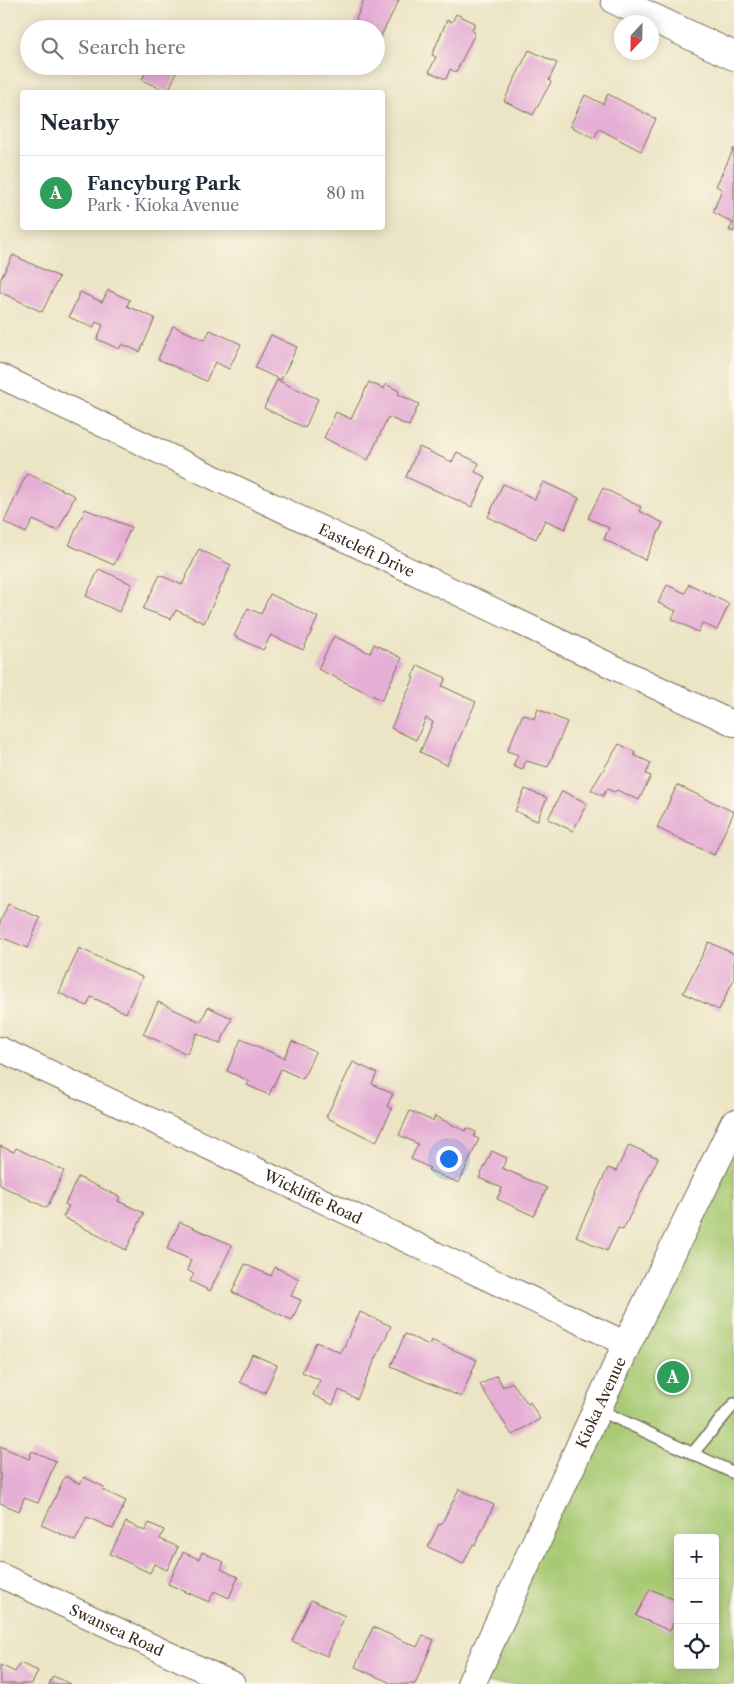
<!DOCTYPE html>
<html lang="en">
<head>
<meta charset="utf-8">
<style>
  :root { --surface:#fff; --page:#f6f6f7; --text:#1f2937; --muted:#747a83; --line:#e0e1e3; --accent:#1f6fb2 }
  body { margin:0; font-family:"Libre Caslon Text",serif; background:var(--page); color:var(--text) }
  .controls { position:absolute; right:15px; bottom:15px; display:grid; overflow:hidden; border-radius:5px; box-shadow:0 2px 12px #0003 }
  .controls button { width:45px; height:45px; display:grid; place-items:center; padding:0; border:0; border-bottom:1px solid var(--line); background:var(--surface); color:var(--text); font:25px sans-serif }
  .compass { position:absolute; left:614px; top:15px; width:45px; height:45px; border-radius:50%; background:var(--surface); box-shadow:0 2px 12px #0003; rotate:202deg }
  .you { position:absolute; left:448px; top:1158px; width:18px; height:18px; margin:-12px; border:4px solid #fff; border-radius:50%; background:#1a73e8; box-shadow:0 0 0 8px #1a73e833 }
  .badge { display:grid; place-items:center; width:32px; height:32px; border-radius:50%; background:var(--accent); color:#fff; font-size:16px; font-weight:700 }
  .pin { position:absolute; translate:-50% -50%; border:2px solid #fff; box-shadow:0 1px 5px #0006 }
  .list { margin:0; padding:0; list-style:none }
  h2 { display:flex; justify-content:space-between; align-items:center; height:65px; margin:0; padding:0 20px; font-size:21px }
  h2 small { font-size:16px; font-weight:400; color:var(--muted) }
  .list li { display:grid; grid-template-columns:32px 1fr auto; gap:15px; align-items:center; box-sizing:border-box; height:75px; padding:0 20px; border-top:1px solid var(--line) }
  .list b { display:block; font-size:19px; white-space:nowrap }
  .list p { margin:0; font-size:16px; white-space:nowrap; color:var(--muted) }
  .list em { font-size:16px; font-style:normal; color:var(--muted) }
  .icon { flex:none; width:28px; height:28px; fill:none; stroke:currentColor; stroke-width:2; stroke-linecap:round; stroke-linejoin:round }
  .map { position:relative; flex:none; width:734px; height:1684px; overflow:hidden }
  .search { position:absolute; background:var(--surface); box-shadow:0 2px 12px #0003; left:20px; top:20px; width:365px; height:55px; display:flex; align-items:center; gap:12px; box-sizing:border-box; padding:0 18px; border-radius:28px; color:var(--muted); font-size:19px }
  .panel { position:absolute; background:var(--surface); box-shadow:0 2px 12px #0003; left:20px; top:90px; width:365px; height:140px; border-radius:5px }
  .map>svg:first-child { display:block }
</style>
</head>
<body>
<div class="map">
<svg width="734" height="1684" viewBox="0 0 734 1684">
  <rect width="100%" height="100%" fill="#fcf5e5"/>
  <filter id="ink" filterUnits="userSpaceOnUse"><feTurbulence type="fractalNoise" baseFrequency=".02" numOctaves="2"/><feDisplacementMap in="SourceGraphic" scale="10" xChannelSelector="R" yChannelSelector="G"/><feConvolveMatrix kernelMatrix="1 2 1 2 8 2 1 2 1" color-interpolation-filters="sRGB"/></filter>
  <filter id="wash" filterUnits="userSpaceOnUse"><feTurbulence type="fractalNoise" baseFrequency=".0096" numOctaves="4" result="noise"/><feDisplacementMap in="SourceGraphic" scale="20" xChannelSelector="R" yChannelSelector="G"/><feGaussianBlur stdDeviation="1.12" result="paint"/><feColorMatrix in="noise" values="0 0 0 0 0 0 0 0 0 0 0 0 0 0 0 0 0 1.4 0 .05"/><feComposite in="paint" operator="in"/></filter>
  <g filter="url(#wash)">
    <rect width="100%" height="100%" fill="#ebe4c5"/>
    <path fill="#a6c972" stroke="#707a48" fill-rule="evenodd" d="M734,1124V1684H471ZM678,1538H715V1665H678Z"/>
    <g id="blocks">
      <path fill="#e5aed5" d="M364,0H399L376,46V29H352Z
        M456,14L475,23L472,30L475,33L456,72L450,69L446,79L429,72L436,57L432,55L447,20L452,22Z
        M529,50L557,63L549,80L551,82L533,115L504,101Z
        M148,66H179L168,92L142,80Z
        M608,94L656,119L641,151L599,129L594,138L570,126L585,95L603,104Z
        M734,148V232L729,230L733,223L713,212L722,189L716,186Z
        M13,255L59,277L42,312L0,292V280Z
        M108,290L130,300L127,306L155,318L140,352L122,344L119,349L97,339L103,325L96,322L93,328L69,317L80,292L102,302Z
        M173,326L205,340L210,330L241,344L229,369L215,362L206,381L158,359Z
        M271,335L297,347L281,380L255,368Z
        M277,380L318,399L305,428L264,408Z
        M369,382L384,389L386,384L399,391L398,394L419,404L409,426L388,417L368,460L324,438L336,412L351,419Z
        M419,447L452,462L457,452L479,463L475,472L486,477L472,507L406,477Z
        M27,473L75,496L58,531L33,520L26,533L4,522Z
        M543,482L579,498L565,529L545,520L536,539L488,517L503,484L535,499Z
        M603,488L641,507L639,511L663,523L645,560L604,539L609,528L588,518Z
        M85,509L131,527L114,565L69,545Z
        M199,549L231,565L204,623L176,610L171,619L143,609L160,575L182,585Z
        M99,569L132,584L119,612L86,596Z
        M689,584L729,604L717,630L702,623L698,632L672,619L676,611L658,603L667,585L685,593Z
        M270,594L318,617L303,650L271,635L263,650L234,636L248,608L261,614Z
        M334,636L370,653L374,644L402,658L382,700L318,669Z
        M418,665L446,678L442,686L476,702L447,765L420,752L433,722L426,718L416,740L391,728L414,678L412,677Z
        M538,709L567,722L548,767L526,761L522,770L513,766L518,755L507,751L523,714L534,719Z
        M619,744L635,752L634,755L651,763L646,774L651,776L639,800L617,790L614,792L607,789L603,796L591,790Z
        M677,785L734,812L714,855L657,828Z
        M525,789L547,798L537,821L515,811Z
        M562,791L587,803L573,831L548,819Z
        M8,904L40,918L28,948L0,937V923Z
        M709,942L734,954V979L719,1010L683,993Z
        M79,948L142,977L126,1013L91,997L87,1006L59,993Z
        M158,1002L201,1022L208,1007L232,1018L220,1044L197,1033L187,1054L143,1034Z
        M241,1039L284,1058L292,1041L315,1052L303,1079L281,1069L269,1095L247,1085L249,1081L227,1071Z
        M353,1062L377,1073L372,1084L393,1094L387,1106L392,1109L376,1142L326,1117Z
        M410,1111L433,1121L435,1116L465,1131L467,1128L476,1132L474,1137L479,1139L459,1183L428,1170L430,1168L411,1159L418,1144L399,1135Z
        M629,1145L658,1158L623,1230L618,1228L607,1251L576,1236L608,1168L616,1171Z
        M0,1146L14,1152L16,1148L64,1171L47,1208L0,1185Z
        M492,1151L507,1158L502,1168L547,1188L534,1216L497,1199L502,1188L479,1178Z
        M78,1177L120,1197L118,1201L144,1213L126,1250L63,1217L69,1206L65,1204Z
        M180,1222L232,1245L210,1291L190,1281L194,1274L187,1270L191,1260L167,1249Z
        M245,1264L271,1276L275,1267L299,1279L291,1296L301,1300L292,1320L232,1292Z
        M360,1312L391,1326L357,1399L339,1390L333,1405L313,1395L320,1380L302,1372L316,1342L341,1353Z
        M405,1334L429,1345L431,1340L477,1360L461,1397L391,1366Z
        M252,1354L277,1365L265,1393L240,1382Z
        M497,1375L503,1387L512,1382L528,1404L530,1402L540,1419L512,1435L480,1385Z
        M0,1446L29,1459L32,1451L56,1461L38,1503L24,1498L19,1511L0,1503Z
        M65,1476L80,1484L84,1477L104,1487L103,1490L126,1501L113,1529L87,1517L75,1541L42,1525Z
        M459,1489L494,1505L475,1545L473,1544L463,1564L428,1547L439,1524L441,1525Z
        M126,1522L145,1531L149,1523L164,1530L160,1539L178,1547L167,1570L154,1564L150,1573L110,1554Z
        M183,1552L199,1559L202,1552L224,1562L221,1569L238,1577L229,1598L214,1591L209,1602L168,1584Z
        M650,1589L678,1601V1612L670,1631L636,1616Z
        M311,1600L345,1616L327,1656L292,1641Z
        M373,1627L417,1647L423,1635L434,1640L415,1684H393L355,1667Z
        M20,1663L38,1671L32,1684H0V1665L15,1672Z
        M53,1676L71,1684H49Z"/>
    </g>
  </g>
  <g filter="url(#ink)">
    <use href="#blocks" fill-opacity="0" stroke="#796b58" stroke-width="1"/>
    <g fill="none" stroke-linecap="round" stroke-linejoin="round">
      <g stroke="#796b58" stroke-width="14">
        <path id="service" d="M597,1409L734,1473
          M692,1454L734,1404"/>
      </g>
      <g stroke="#796b58" stroke-width="26">
        <g id="minor">
          <path id="s1" d="M0,376L734,724"/>
          <path id="s2" d="M0,1049L627,1344"/>
          <path id="s3" d="M0,1575L233,1684"/>
        </g>
      </g>
      <g stroke="#796b58" stroke-width="30">
        <g id="tertiary">
          <path id="s4" d="M471,1684L627,1344L734,1124"/>
        </g>
      </g>
      <g stroke="#796b58" stroke-width="30">
        <path id="secondary" d="M615,0L734,56"/>
      </g>
      <use href="#service" stroke="#fff" stroke-width="11"/>
      <use href="#minor" stroke="#fff" stroke-width="24"/>
      <use href="#tertiary" stroke="#fff" stroke-width="28"/>
      <use href="#secondary" stroke="#fff" stroke-width="28"/>
    </g>
  </g>
  <g text-anchor="middle" dominant-baseline="central" stroke-width="4" stroke-linejoin="round" paint-order="stroke">
    <g font-size="15" fill="#3b2a1e" stroke="#fcf5e5">
      <text stroke="none"><textPath href="#s1" startOffset="406">Eastcleft Drive</textPath></text>
      <text stroke="none"><textPath href="#s2" startOffset="346">Wickliffe Road</textPath></text>
      <text stroke="none"><textPath href="#s4" startOffset="310">Kioka Avenue</textPath></text>
      <text stroke="none"><textPath href="#s3" startOffset="129">Swansea Road</textPath></text>
    </g>
  </g>
</svg>
<div class="controls">
<button>+</button>
<button>−</button>
<button><svg class="icon" aria-label="locate" viewBox="0 0 24 24"><circle cx="12" cy="12" r="6"/><path d="M12 2v4M12 18v4M2 12h4M18 12h4"/></svg></button>
</div>
<svg class="compass" viewBox="-18 -18 36 36"><path d="M0-13l5 13h-10z" fill="#e53935"/><path d="M0 13l5-13h-10z" fill="#747a83"/></svg>
<div class="you"></div>
<div class="pin badge" style="left:673px;top:1377px;background:#2e9e5b">A</div>
<div class="search"><svg class="icon" aria-label="search" viewBox="0 0 24 24"><circle cx="10" cy="10" r="6"/><path d="M15 15l6 6"/></svg>Search here</div>
<section class="panel">
<h2>Nearby<small></small></h2>
<ul class="list">
<li><span class="badge" style="background:#2e9e5b">A</span><div><b>Fancyburg Park</b><p>Park · Kioka Avenue</p></div><em>80 m</em></li>
</ul>
</section>
</div>
</body>
</html>
